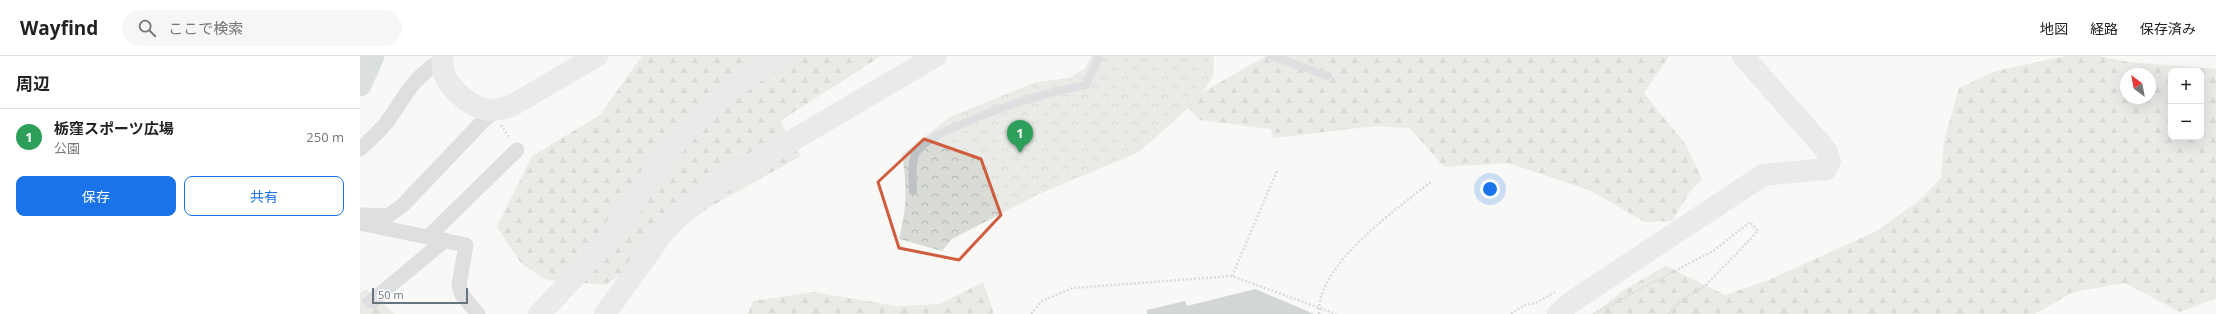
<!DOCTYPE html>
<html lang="ja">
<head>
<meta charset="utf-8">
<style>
  :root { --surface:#fff; --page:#f6f6f6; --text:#222; --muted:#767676; --line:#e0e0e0; --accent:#1a73e8 }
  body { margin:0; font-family:"Open Sans","Noto Sans JP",sans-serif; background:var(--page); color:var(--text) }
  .controls { position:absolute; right:12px; top:12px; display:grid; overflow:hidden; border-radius:8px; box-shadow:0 4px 16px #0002 }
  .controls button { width:36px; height:36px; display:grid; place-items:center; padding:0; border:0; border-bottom:1px solid var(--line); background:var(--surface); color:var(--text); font:20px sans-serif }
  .compass { position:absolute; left:1760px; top:12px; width:36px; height:36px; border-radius:50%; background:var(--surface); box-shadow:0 4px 16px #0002; rotate:328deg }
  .scale { position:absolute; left:12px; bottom:10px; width:96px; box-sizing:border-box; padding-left:4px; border:2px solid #66747d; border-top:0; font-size:11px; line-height:14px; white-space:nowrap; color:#66747d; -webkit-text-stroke:3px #fff; paint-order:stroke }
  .you { position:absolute; left:1130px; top:133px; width:14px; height:14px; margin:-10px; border:3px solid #fff; border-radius:50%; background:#1a73e8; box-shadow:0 0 0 6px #1a73e833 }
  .badge { display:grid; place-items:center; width:26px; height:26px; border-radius:50%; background:var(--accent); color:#fff; font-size:13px; font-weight:700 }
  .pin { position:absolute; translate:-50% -33px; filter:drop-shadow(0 1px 2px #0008) }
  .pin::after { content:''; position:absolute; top:21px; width:14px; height:12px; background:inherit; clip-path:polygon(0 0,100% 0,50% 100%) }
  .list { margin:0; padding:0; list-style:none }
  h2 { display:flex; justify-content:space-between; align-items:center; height:52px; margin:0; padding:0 16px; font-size:17px }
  h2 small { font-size:13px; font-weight:400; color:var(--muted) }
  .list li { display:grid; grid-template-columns:26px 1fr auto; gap:12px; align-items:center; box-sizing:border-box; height:56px; padding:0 16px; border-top:1px solid var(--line) }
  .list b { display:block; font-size:15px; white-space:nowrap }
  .list p { margin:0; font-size:13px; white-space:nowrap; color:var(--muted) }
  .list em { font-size:13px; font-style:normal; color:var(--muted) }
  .actions { display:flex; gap:8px; padding:12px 16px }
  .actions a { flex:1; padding:9px 0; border:1px solid var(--accent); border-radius:8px; text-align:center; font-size:14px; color:var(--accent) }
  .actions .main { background:var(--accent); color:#fff }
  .icon { flex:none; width:22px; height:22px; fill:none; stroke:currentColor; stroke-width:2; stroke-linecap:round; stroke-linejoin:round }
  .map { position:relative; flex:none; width:1856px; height:258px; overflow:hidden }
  header { display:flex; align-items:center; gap:24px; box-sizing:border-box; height:56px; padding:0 20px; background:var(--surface); border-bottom:1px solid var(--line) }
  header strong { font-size:19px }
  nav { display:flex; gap:22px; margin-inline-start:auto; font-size:14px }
  .search { width:280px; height:36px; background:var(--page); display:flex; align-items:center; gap:10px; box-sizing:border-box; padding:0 14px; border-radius:22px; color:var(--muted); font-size:15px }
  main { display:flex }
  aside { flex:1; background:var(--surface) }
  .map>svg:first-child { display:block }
</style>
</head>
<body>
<header>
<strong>Wayfind</strong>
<div class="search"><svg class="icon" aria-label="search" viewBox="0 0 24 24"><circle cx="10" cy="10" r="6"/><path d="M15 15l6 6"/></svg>ここで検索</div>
<nav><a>地図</a><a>経路</a><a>保存済み</a></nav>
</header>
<main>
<aside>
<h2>周辺<small></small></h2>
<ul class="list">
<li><span class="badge" style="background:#2e9e5b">1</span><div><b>栃窪スポーツ広場</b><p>公園</p></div><em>250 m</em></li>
</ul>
<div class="actions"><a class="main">保存</a><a>共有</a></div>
</aside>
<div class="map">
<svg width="1856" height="258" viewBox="0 0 1856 258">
  <defs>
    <pattern id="forest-firs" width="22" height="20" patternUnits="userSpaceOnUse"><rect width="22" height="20" fill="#d8dcd5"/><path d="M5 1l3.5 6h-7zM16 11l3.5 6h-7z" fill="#b3b7b2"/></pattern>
    <pattern id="park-crowns" width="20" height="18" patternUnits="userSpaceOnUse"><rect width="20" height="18" fill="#d8dcd5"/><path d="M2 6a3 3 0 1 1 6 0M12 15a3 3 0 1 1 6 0" fill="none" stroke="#b3b7b2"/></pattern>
  </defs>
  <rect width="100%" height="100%" fill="#f8f8f6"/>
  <path fill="url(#forest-firs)" fill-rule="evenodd" d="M282,0H521L420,65L441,100L348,152L246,229L186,224L161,207L137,171L172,100L240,59Z
    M906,0H1309L1284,37L1326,89L1342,123L1329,137L1312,165L1285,166L1229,134L1148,107L1084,111L1050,72L1016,70L913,82L911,73L840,64L824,47Z
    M1706,0H1739L1769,6L1856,13V242L1820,256L1765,227L1713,236L1675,258H1234L1262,235L1306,210L1365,239L1406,225L1515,176L1560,144L1581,122L1584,85L1599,32L1636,15ZM1811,15H1841V81H1811ZM1766,18H1790V42H1766Z
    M623,226L634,258H388L393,245L453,236L537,250L579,248Z
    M6,233L35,258H0V237Z"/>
  <path fill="url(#park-crowns)" d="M731,0H854L853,21L836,45L779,96L679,138L592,183L582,195L539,183C547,152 547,130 542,98L590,61L676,26L709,22L726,12Z"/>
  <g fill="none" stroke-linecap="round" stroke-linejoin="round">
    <path stroke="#b6c1c5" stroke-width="23" d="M0,29L13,0"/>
  </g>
  <path fill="#a5adb2" d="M895,233L954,258H787V254L825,245L827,250Z"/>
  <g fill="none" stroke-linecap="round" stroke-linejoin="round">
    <path stroke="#b8bbbe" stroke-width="2.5" stroke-dasharray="2 2" stroke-linecap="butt" d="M141,69L150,83
      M872,220L917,115
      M671,258L682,245L713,232L872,220L976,258
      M959,258C956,209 1037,153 1072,125
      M1151,258L1164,249L1176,247L1195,236
      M1233,258L1353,195L1390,166L1398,175L1345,230L1319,246L1309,258"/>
    <path stroke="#bdc2c5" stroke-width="8" d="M912,0L968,20
      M553,135C553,124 550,102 558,94C569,82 584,76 598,70C639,51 681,38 726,29L739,0"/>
    <path stroke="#bdc2c5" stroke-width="15" d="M0,93C9,85 19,76 27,66C47,38 51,23 82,4
      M2,159L28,160L43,149L123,65L136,54
      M0,167L106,189L99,229L102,239L118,258
      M69,180L157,94
      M12,245L85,184"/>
    <path stroke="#d6dadd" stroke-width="22" d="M83,0C78,23 100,43 120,52C130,56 141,53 151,50L237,0
      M179,258C205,232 231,204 254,174C276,145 294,113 318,85C347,52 381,25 417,0
      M245,258L303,177L323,156L360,127L576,0
      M1198,258L1210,247L1403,119L1466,113L1470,105L1466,94L1383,0"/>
  </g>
  <path d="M0 0H1856V258H0ZM564,83L621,103L641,159L599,204L539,192L518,126Z" fill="#f8f8f6" fill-opacity=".55" fill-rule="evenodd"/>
  <path fill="none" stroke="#d05d3e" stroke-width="3" stroke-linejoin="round" d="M564,83L621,103L641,159L599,204L539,192L518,126Z"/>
</svg>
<div class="controls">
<button>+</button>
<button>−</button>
</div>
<svg class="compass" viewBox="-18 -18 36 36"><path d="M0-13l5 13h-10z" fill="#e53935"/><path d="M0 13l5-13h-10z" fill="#767676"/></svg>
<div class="scale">50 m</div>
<div class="you"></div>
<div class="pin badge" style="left:660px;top:97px;background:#2e9e5b">1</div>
</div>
</main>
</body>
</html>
